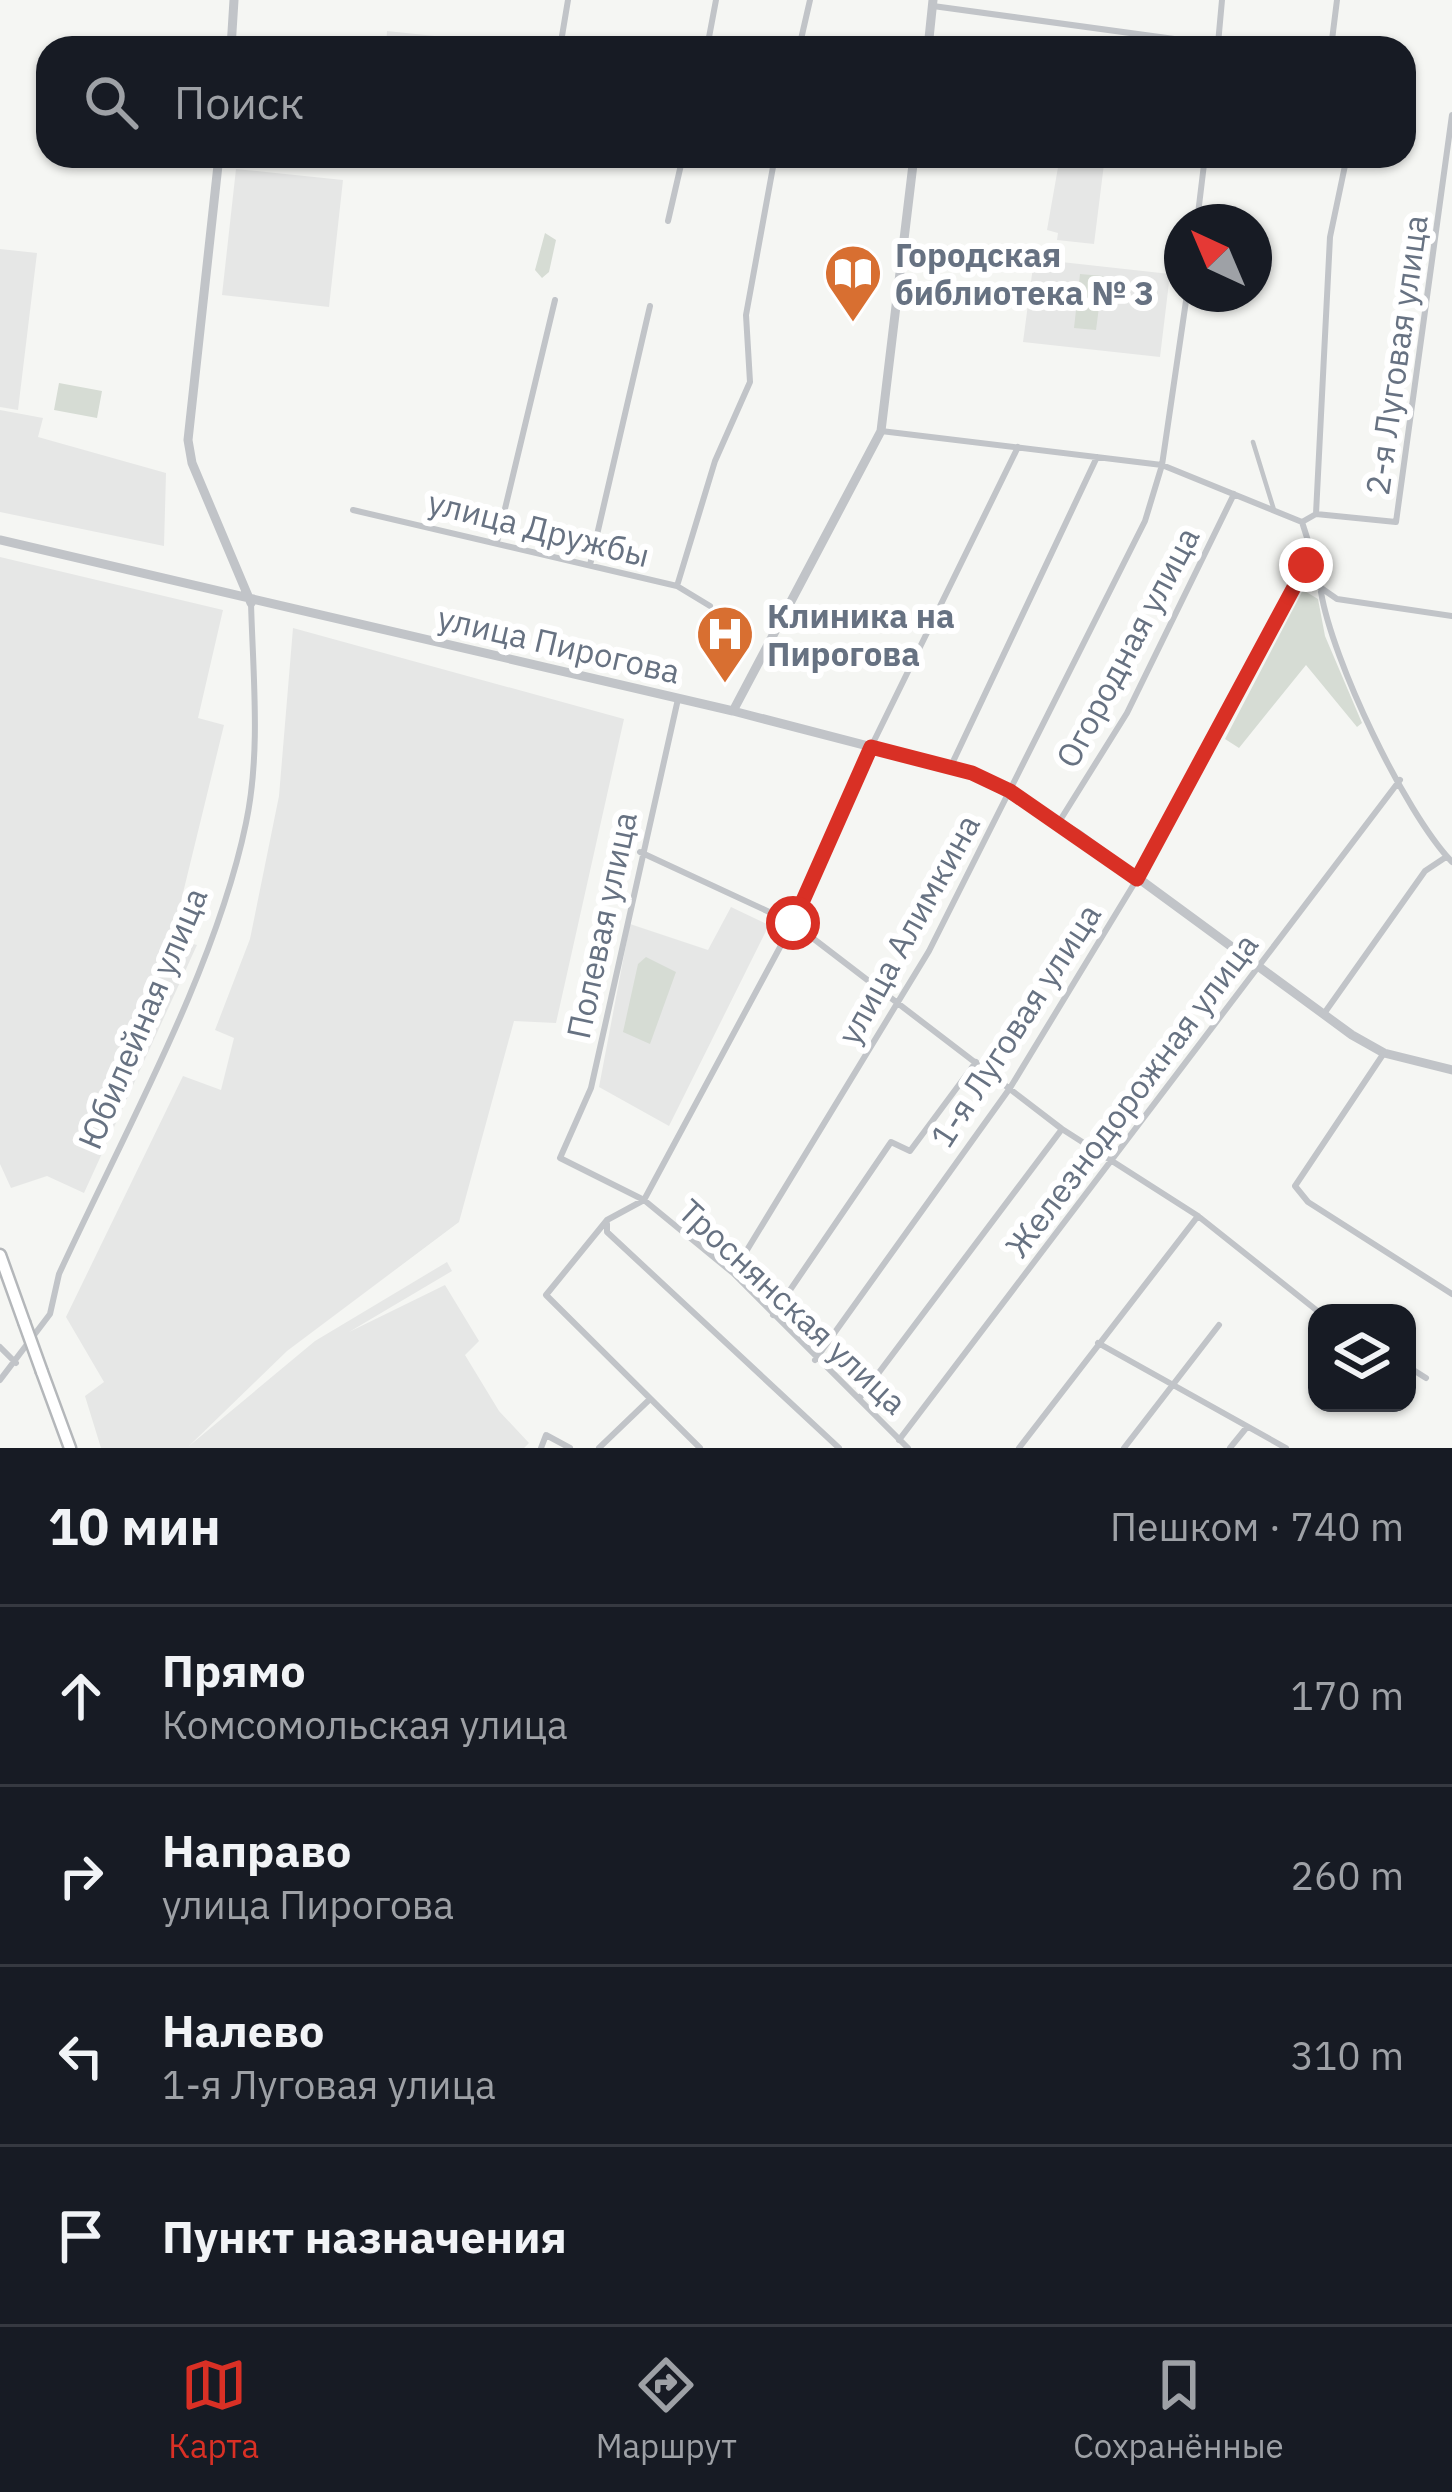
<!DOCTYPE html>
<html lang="ru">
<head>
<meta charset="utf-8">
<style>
  :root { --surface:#171b24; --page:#20242c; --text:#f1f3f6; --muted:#9ea1a6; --line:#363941; --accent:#d93025 }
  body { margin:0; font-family:"IBM Plex Sans",sans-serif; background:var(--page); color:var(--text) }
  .controls { position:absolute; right:36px; bottom:36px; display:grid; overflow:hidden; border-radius:24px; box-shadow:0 3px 9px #0004 }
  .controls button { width:108px; height:108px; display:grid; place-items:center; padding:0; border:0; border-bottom:3px solid var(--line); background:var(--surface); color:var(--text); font:60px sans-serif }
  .compass { position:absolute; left:1164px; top:204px; width:108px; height:108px; border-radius:50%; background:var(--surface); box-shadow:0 3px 9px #0004; rotate:316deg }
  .stop { position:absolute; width:36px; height:36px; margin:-27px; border:9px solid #d93025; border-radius:50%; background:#fff }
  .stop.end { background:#d93025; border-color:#fff; box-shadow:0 3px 12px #0008 }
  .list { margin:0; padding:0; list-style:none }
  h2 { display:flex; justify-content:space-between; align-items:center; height:156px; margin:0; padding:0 48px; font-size:51px }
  h2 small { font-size:39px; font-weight:400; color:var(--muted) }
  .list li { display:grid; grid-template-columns:78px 1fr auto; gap:36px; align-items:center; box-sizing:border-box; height:180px; padding:0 48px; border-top:3px solid var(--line) }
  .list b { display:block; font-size:45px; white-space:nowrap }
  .list p { margin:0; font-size:39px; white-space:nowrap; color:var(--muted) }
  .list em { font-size:39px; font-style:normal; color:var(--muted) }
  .icon { flex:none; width:66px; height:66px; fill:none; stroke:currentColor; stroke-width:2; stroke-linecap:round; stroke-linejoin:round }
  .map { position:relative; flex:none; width:1452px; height:1448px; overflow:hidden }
  .search { position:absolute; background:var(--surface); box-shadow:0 3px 9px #0004; left:36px; right:36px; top:36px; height:132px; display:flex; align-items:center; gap:30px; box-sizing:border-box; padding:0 42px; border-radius:36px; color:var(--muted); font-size:45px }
  .sheet { height:876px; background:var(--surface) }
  nav { display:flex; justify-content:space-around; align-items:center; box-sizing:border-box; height:168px; border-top:3px solid var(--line); background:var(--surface); font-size:33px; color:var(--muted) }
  nav a { display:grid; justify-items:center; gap:6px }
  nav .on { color:var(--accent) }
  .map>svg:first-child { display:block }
</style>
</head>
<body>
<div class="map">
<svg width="1452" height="1448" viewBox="0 0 1452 1448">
  <rect width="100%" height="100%" fill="#f5f6f3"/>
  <path fill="#e6e7e6" d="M387,31L473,40L472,48H386Z
    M1060,156H1105L1094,244L1057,240L1058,233L1047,230Z
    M236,169L343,180L329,307L222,295Z
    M0,249L37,253L18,410L0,407Z
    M1034,259L1170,274L1160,357L1023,342Z
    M0,410L43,418L38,437L166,473L164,546L0,512Z
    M0,557L223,610L198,718L224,725L172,938L197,945L84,1193L47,1176L11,1188L0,1164Z
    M293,628L624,719L556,1023L514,1021L459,1222L287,1351L189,1446L315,1341L447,1262L452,1271L349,1332L445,1285L479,1341L465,1355L499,1411L529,1443L524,1448H101L85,1396L104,1382L66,1317L183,1076L221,1090L234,1038L215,1030L250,939L279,796Z
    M731,907L769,925L669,1126L599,1087L630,924L708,950Z"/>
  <path fill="#d6dcd4" d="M545,233L556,240L549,272L542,278L535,270Z
    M1080,274L1103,276L1096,330L1074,328Z
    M59,383L102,391L97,418L54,410Z
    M1303,590L1318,599L1325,636L1362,723L1357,727L1306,665L1239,748L1225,739Z
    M646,957L676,972L650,1044L623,1032L638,964Z"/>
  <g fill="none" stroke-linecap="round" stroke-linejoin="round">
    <g stroke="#b4b7ba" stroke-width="15">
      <path id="trunk" d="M0,1255L24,1322
        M42,1372L70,1448"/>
    </g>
    <path stroke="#c1c4c8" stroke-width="4.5" d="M1253,442L1274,510"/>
    <path stroke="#c1c4c8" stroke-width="6" d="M933,6L1218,45
      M1218,44L1222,0
      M560,48L568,0
      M707,48L716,0
      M799,48L810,0
      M1331,48L1337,0
      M668,221L683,156
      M1197,222L1205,156
      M881,431L1162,465L1302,522
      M353,510L677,586L710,606
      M1316,514L1396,522L1452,115
      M497,542L555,300
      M590,565L650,306
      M1304,576L1337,599L1452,616
      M677,586L715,461L750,382L746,315L775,156
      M1321,592C1332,659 1404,812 1452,862
      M678,699L591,1088L560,1158L644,1200L733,1273L908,1448
      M950,768L1097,457
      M1059,822L1127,713L1234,494
      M640,852L793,923L1062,1129L1198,1216L1320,1313
      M1323,1015L1425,871L1446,857
      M1384,1053L1295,1186L1308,1202L1452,1294
      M607,1224V1232L839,1448
      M733,1273L929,951L1145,521L1162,465L1187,294
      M773,1315L891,1142L910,1151L976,1062
      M1098,1343L1286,1448
      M0,1347L16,1363
      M815,1360L1010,1088L1137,879L1304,576L1310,547L1302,522L1316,514L1330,237L1347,156
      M1407,1366L1426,1378
      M0,1380L50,1314L59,1274C122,1137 216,969 246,823C261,752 253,675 251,603
      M859,1399L1062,1129
      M899,1440L1400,780
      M541,1448L546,1435L570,1448
      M599,1448L650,1399
      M700,1448L546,1295L607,1220L644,1200L793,923L871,747L1018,447
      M1019,1448L1198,1216
      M1124,1448L1219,1325
      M1230,1448L1247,1427"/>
    <path stroke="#c1c4c8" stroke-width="9" d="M231,48L234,0
      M928,48L933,0
      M219,156L188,440L192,463L251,603
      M0,540L733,711L972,773L1078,834L1352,1035L1384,1053L1452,1070
      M733,711L881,431L914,156"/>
    <use href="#trunk" stroke="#fff" stroke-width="10"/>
    <g stroke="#b4b7ba" stroke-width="15" stroke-linecap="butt">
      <path id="trunk-bridge" d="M24,1322L42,1372"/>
    </g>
    <use href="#trunk-bridge" stroke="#fff" stroke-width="10"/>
  </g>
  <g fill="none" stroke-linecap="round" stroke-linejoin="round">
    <path stroke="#d93025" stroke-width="15" d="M793,923L871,747L972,773L1010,791L1137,879L1306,565"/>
  </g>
  <defs>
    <g id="library-pin" transform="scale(3)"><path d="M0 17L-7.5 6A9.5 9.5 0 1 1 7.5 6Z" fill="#d86f31" stroke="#fff"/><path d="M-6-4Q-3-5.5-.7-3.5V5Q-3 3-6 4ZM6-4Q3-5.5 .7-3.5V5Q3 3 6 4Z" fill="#fff"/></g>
    <g id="hospital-pin" transform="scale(3)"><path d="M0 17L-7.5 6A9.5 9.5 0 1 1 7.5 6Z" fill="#d86f31" stroke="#fff"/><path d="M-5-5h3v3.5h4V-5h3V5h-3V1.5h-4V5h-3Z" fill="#fff"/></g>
  </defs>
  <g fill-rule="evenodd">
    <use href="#library-pin" x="853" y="273"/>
    <use href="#hospital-pin" x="725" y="634"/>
  </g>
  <g text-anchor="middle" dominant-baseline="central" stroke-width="12" stroke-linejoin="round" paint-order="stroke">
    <g font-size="33" font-weight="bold" fill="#677282" stroke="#fff" text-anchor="start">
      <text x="895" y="254">Городская<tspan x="895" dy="38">библиотека № 3</tspan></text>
      <text x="767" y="615">Клиника на<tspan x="767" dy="38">Пирогова</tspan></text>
    </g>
    <g font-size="33" fill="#677282" stroke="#fff">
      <text transform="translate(1396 355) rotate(-82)">2-я Луговая улица</text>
      <text transform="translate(539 528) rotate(14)">улица Дружбы</text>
      <text transform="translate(559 644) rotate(13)">улица Пирогова</text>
      <text transform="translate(1127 647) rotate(-62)">Огородная улица</text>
      <text transform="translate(601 925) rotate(-78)">Полевая улица</text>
      <text transform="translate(908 929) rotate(-61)">улица Алимкина</text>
      <text transform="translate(142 1018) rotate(-67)">Юбилейная улица</text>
      <text transform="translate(1015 1025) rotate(-57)">1-я Луговая улица</text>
      <text transform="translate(1131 1095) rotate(-53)">Железнодорожная улица</text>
      <text transform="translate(793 1306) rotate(43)">Троснянская улица</text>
    </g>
  </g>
</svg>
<div class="controls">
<button><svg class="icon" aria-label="layers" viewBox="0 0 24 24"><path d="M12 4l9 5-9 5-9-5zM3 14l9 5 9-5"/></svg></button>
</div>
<svg class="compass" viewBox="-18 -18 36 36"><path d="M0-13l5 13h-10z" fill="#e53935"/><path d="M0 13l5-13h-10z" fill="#9ea1a6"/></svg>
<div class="stop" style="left:793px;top:923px"></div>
<div class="stop end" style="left:1306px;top:565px"></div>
<div class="search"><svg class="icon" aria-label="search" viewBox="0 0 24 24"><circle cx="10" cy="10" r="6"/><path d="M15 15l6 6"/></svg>Поиск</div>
</div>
<section class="sheet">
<h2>10 мин<small>Пешком · 740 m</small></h2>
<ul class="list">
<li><svg class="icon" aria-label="ahead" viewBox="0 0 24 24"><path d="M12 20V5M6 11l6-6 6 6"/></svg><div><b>Прямо</b><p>Комсомольская улица</p></div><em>170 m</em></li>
<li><svg class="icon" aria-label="right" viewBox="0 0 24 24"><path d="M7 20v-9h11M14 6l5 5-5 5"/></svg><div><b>Направо</b><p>улица Пирогова</p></div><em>260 m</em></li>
<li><svg class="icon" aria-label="left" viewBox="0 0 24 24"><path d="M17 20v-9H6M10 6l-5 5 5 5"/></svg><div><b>Налево</b><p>1-я Луговая улица</p></div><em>310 m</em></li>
<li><svg class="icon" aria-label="arrive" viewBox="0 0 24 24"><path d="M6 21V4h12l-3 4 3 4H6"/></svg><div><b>Пункт назначения</b></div></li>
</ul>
</section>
<nav>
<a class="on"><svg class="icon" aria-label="map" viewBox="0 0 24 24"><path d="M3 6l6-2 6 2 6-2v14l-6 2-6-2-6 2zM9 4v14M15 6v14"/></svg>Карта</a>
<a><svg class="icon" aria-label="directions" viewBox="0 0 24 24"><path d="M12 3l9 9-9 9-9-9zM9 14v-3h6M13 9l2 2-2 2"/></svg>Маршрут</a>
<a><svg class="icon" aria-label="saved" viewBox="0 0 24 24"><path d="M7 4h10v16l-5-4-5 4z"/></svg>Сохранённые</a>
</nav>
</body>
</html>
